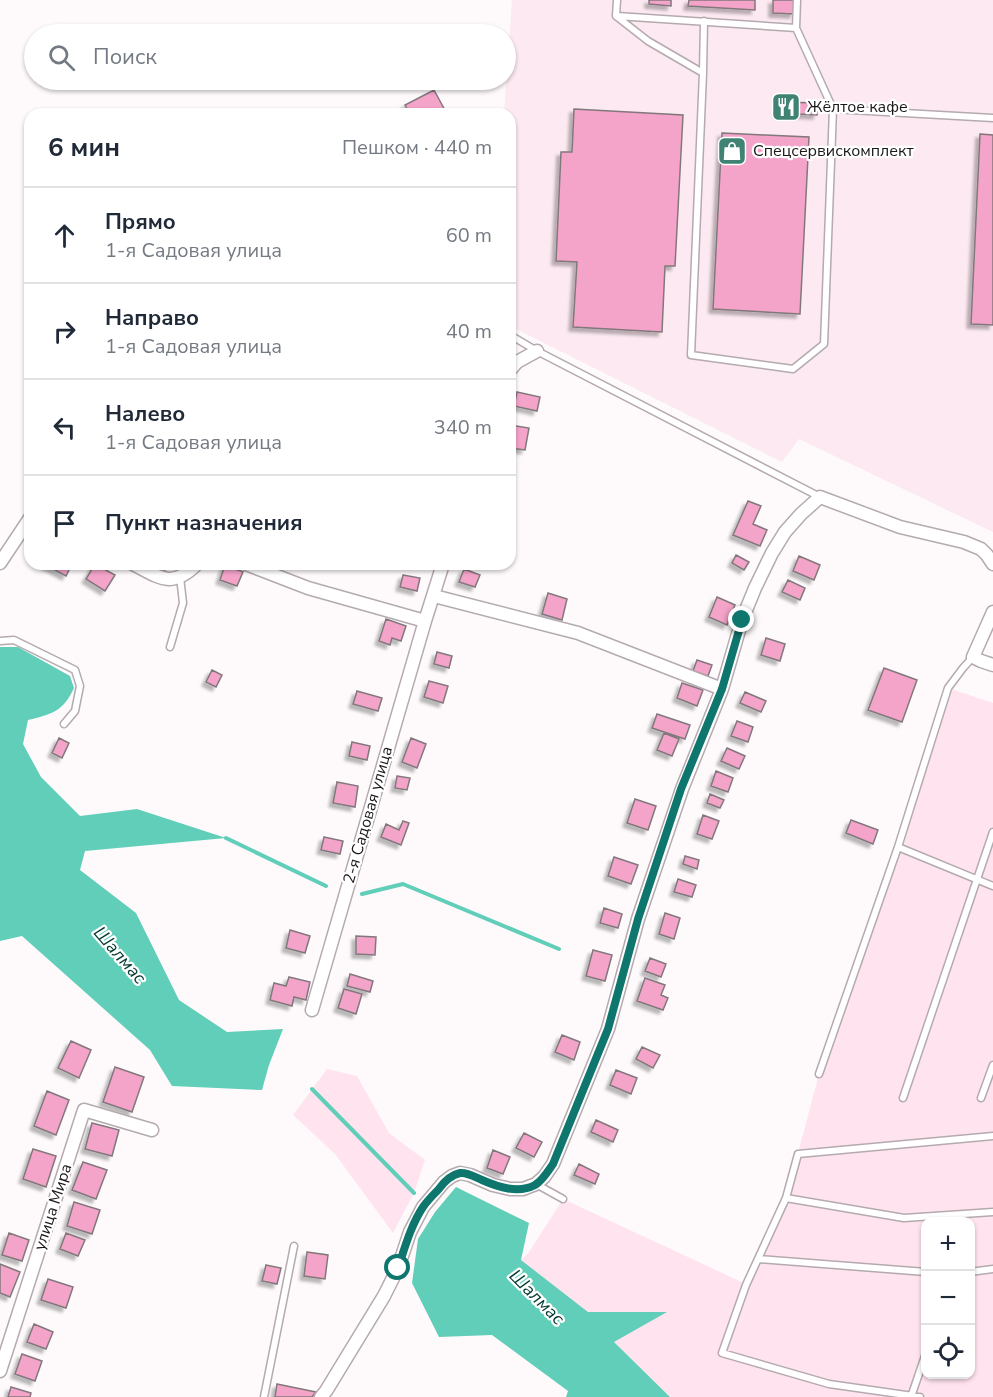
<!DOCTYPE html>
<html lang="ru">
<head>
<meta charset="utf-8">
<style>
  :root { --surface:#fff; --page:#f6f6f7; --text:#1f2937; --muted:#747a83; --line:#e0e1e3 }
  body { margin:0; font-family:"Nunito Sans",sans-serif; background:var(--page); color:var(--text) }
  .controls { position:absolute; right:18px; bottom:18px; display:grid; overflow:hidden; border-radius:12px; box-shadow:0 2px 4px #0004 }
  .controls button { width:54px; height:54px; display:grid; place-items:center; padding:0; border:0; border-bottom:2px solid var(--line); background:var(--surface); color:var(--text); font:30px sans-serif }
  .stop { position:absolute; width:18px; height:18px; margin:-14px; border:4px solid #0f766e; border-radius:50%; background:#fff }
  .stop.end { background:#0f766e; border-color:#fff; box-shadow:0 2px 6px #0008 }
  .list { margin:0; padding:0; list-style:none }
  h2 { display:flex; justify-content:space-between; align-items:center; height:78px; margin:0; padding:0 24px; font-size:26px }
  h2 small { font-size:20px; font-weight:400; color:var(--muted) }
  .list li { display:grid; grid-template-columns:39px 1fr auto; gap:18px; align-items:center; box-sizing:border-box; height:96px; padding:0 24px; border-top:2px solid var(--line) }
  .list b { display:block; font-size:22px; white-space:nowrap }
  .list p { margin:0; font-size:20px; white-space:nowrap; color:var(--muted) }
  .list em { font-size:20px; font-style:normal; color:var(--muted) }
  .icon { flex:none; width:33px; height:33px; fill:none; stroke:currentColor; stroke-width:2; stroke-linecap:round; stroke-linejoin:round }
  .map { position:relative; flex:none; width:993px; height:1397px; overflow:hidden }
  .search { position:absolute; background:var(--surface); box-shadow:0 2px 4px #0004; left:24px; top:24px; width:492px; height:66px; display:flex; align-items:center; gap:15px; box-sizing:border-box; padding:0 21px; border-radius:33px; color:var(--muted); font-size:22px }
  .panel { position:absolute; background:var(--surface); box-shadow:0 2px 4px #0004; left:24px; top:108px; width:492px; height:462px; border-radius:18px }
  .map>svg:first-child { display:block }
</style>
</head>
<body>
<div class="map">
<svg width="993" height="1397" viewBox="0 0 993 1397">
  <defs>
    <filter id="shadow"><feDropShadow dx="-4" dy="4" stdDeviation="1.5" flood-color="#0004"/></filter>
  </defs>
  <rect width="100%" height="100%" fill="#fefafc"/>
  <path fill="#fce9f1" d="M512,0H993V532L799,439L782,462L514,328L510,321V114H504Z"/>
  <path fill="#ffe3ef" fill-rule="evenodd" d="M948,688L993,703V1397H670L614,1342L665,1312H588L521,1260L529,1252L563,1199L746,1284L786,1198L819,1074ZM926,1222H970V1374H926Z
    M327,1069L357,1076L389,1133L425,1160L414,1193L393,1233L335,1154L293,1115Z"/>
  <path fill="#60ceb8" d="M0,647H18L70,676L74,688C63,712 52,714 28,720L23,744L41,777L80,816L137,809L226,838L85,851L80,870L136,913L179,1000L227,1032L283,1029L269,1065L262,1090L172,1086L150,1050L22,936L0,941Z
    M456,1187L529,1223L521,1260L588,1312H667L614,1342L670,1397H566L568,1391L492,1335L439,1337L412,1283L418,1239L435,1212Z"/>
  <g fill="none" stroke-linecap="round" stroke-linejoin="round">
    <path stroke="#60ceb8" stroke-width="4" d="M226,838L326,886
      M362,894L403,884L559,949
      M312,1089L414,1193"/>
  </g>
  <path fill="#f4a3c9" stroke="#82787c" stroke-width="1.5" filter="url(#shadow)" d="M649,0H671V6L649,4Z
    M689,0H755V10L688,6Z
    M773,0H795L794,14L773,13Z
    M434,90L447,114H410L405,105Z
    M780,102L818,103L817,115L780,113Z
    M574,109L683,115L675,266H665L662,332L573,327L577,262L556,261L561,152H572Z
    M722,133L809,137L800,314L713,309Z
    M980,134L993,135V325L971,324Z
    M517,392L540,397L537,411L514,406Z
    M510,425L529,428L525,450L510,448Z
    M748,501L761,506L753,524L767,530L760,546L733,535Z
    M736,555L749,562L744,570L732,563Z
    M799,556L820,565L814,580L793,571Z
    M44,564H72L66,576Z
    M95,564L115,575L105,591L86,579Z
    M156,564H170L165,570Z
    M225,565L243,572L237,586L220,580Z
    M464,569L480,575L475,587L459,582Z
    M403,575L420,578L417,591L400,587Z
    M788,580L805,588L800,600L782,592Z
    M548,593L567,599L562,620L542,614Z
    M717,597L735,605L727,625L709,617Z
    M386,619L406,626L401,641L392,638L390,645L379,641Z
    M766,638L785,644L780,661L761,655Z
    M437,652L452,656L449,668L434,664Z
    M697,660L712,665L708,676L693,671Z
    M884,668L917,680L902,722L868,710Z
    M212,670L222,675L216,687L206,682Z
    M429,681L448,686L443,703L424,697Z
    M682,683L703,690L697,706L677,698Z
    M357,691L382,698L378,711L353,704Z
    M745,692L766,701L761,712L740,703Z
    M657,714L690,725L685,739L652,728Z
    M737,721L753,727L748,742L731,736Z
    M664,733L679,739L672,756L657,750Z
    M59,738L69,743L62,758L52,753Z
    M411,738L426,744L417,768L402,762Z
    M352,742L370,746L367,760L349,756Z
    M727,748L745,756L739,769L721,761Z
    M716,771L733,778L728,792L711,786Z
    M397,776L410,778L407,790L395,788Z
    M337,782L358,786L355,807L333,803Z
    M710,794L724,800L720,808L707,803Z
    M635,799L656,806L648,830L627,823Z
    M703,815L719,821L712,839L697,834Z
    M851,820L878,830L873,844L846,833Z
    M403,821L409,823L401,845L381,837L386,824L399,830Z
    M324,837L343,841L340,854L321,850Z
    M685,856L699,860L697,869L683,864Z
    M614,857L638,865L631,884L608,876Z
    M678,879L696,885L692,897L674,892Z
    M604,908L622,914L618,928L600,923Z
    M665,913L680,918L674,939L659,934Z
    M290,930L310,936L305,953L286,948Z
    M356,936L376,937L375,955L356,954Z
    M593,950L612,955L605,981L586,976Z
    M650,958L666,964L661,977L645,971Z
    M350,974L373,981L370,992L347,986Z
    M289,977L310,982L306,1000L294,997L292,1006L270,1000L274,983L286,986Z
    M645,978L665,985L661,995L668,998L663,1010L637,1001Z
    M344,989L362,994L356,1014L338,1008Z
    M562,1035L580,1042L574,1060L555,1052Z
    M71,1041L91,1050L79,1078L58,1068Z
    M642,1047L660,1055L653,1068L636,1059Z
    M115,1067L144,1077L132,1112L103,1102Z
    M616,1070L637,1078L631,1094L610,1085Z
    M47,1091L69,1100L56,1135L34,1126Z
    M596,1120L618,1130L613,1142L591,1132Z
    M92,1123L119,1130L112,1156L85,1149Z
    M524,1133L542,1142L534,1157L516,1148Z
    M33,1149L56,1156L46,1187L23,1179Z
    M493,1150L510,1157L503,1174L487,1168Z
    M83,1162L107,1170L96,1199L72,1190Z
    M579,1164L599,1174L595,1184L574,1175Z
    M74,1202L100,1210L92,1234L67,1226Z
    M9,1233L29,1240L22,1261L2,1255Z
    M66,1233L85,1240L78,1256L60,1249Z
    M307,1252L328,1255L325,1279L304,1276Z
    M0,1264L20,1272L10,1297L0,1293Z
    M266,1265L281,1268L277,1284L262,1281Z
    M48,1279L73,1287L66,1308L41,1300Z
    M34,1324L53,1332L46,1349L27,1342Z
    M22,1354L42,1361L35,1381L15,1374Z
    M277,1384L316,1392L312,1397H275Z
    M11,1387L31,1393L30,1397H8Z"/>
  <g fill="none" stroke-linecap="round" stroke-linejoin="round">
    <g stroke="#b4aaaf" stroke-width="9">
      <path id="lane" d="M617,0L616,16L648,41L703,73L691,355L793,369L824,344L833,109L796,28
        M617,16L796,28L797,0
        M703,73L704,21
        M833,109L993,118
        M510,335L537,351L820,497
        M0,641L14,640L75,670L80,686L75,711L64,724
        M170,647L183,603L180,577
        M898,847L993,886
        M819,1074L898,847L948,688L963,668L973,657
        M903,1098L993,832
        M981,1098L993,1065
        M536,1184L563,1199
        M786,1198L904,1218L993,1212
        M758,1259L926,1272
        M970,1272L993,1269
        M264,1397L294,1246
        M911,1397L926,1353
        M920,1397L829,1384L722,1353L746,1285L786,1198L798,1154L993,1136"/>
    </g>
    <g stroke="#b4aaaf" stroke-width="15">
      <path id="street" d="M510,370L517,362L537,351
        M0,563L30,518
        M133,564C160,578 172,589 197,564
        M246,564L308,588L425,621
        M434,596L578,633L722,689
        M993,612L973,657L981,661L993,665
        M312,1010L425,621L443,564
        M0,1371L84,1110L152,1130
        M321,1397L326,1391L384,1296L398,1268L410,1232L423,1207L444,1182L452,1176L460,1173L470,1175L493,1185L510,1189H523L536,1184L544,1177L553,1164L608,1029L638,919L682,789L722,689L742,620L755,588L772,553L785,532L801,514L820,497L900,527L964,542L981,549L987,555L993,564"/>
    </g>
    <use href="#lane" stroke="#fff" stroke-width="6"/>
    <use href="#street" stroke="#fff" stroke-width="12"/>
  </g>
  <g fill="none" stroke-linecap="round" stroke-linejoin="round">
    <path stroke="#0f766e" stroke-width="8" d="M398,1268C405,1247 411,1225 423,1207C427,1201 433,1195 438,1190C443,1183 450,1175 460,1173C467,1172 475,1177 482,1180C498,1187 518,1194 535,1185C543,1180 548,1171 553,1164L608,1029L638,919L681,789L722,689L742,620"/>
  </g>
  <defs>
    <g id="restaurant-square" transform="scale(1.5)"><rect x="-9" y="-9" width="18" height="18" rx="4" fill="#408375" stroke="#fff"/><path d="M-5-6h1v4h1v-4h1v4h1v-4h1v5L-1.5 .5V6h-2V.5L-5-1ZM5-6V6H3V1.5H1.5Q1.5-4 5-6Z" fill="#fff"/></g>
    <g id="shop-square" transform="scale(1.5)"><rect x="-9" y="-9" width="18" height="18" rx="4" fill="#408375" stroke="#fff"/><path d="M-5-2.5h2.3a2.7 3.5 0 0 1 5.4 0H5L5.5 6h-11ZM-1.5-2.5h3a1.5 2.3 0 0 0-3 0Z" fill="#fff"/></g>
  </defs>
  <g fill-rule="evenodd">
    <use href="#restaurant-square" x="786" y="107"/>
    <use href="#shop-square" x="732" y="151"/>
  </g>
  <g text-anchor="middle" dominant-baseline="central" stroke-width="4.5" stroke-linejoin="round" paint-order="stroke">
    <g font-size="16" fill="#1a1718" stroke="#fff" text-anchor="start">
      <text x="807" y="107">Жёлтое кафе</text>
      <text x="753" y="151">Спецсервискомплект</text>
    </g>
    <g font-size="16" fill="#1a1718" stroke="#fff">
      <text transform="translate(368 815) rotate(-74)">2-я Садовая улица</text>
      <text transform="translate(53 1207) rotate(-72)">улица Мира</text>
    </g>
    <g font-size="18" font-style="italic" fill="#033830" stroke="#fff">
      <text transform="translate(120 955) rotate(49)">Шалмас</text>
      <text transform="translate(537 1297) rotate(45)">Шалмас</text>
    </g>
  </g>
</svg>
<div class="controls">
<button>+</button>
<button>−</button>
<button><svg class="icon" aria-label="locate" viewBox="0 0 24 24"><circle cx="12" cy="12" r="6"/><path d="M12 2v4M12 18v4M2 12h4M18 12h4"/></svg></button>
</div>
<div class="stop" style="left:398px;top:1268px"></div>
<div class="stop end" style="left:742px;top:620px"></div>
<div class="search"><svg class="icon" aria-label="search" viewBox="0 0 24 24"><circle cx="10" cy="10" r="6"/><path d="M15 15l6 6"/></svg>Поиск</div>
<section class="panel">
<h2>6 мин<small>Пешком · 440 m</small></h2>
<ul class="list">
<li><svg class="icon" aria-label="ahead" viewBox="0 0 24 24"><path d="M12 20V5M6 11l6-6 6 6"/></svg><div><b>Прямо</b><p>1-я Садовая улица</p></div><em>60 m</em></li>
<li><svg class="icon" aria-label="right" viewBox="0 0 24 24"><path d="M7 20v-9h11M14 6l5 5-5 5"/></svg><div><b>Направо</b><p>1-я Садовая улица</p></div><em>40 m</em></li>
<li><svg class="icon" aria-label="left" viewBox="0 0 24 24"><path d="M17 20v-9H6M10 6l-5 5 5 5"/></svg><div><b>Налево</b><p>1-я Садовая улица</p></div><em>340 m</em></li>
<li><svg class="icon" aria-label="arrive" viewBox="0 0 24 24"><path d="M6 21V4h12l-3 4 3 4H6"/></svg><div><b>Пункт назначения</b></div></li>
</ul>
</section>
</div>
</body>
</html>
